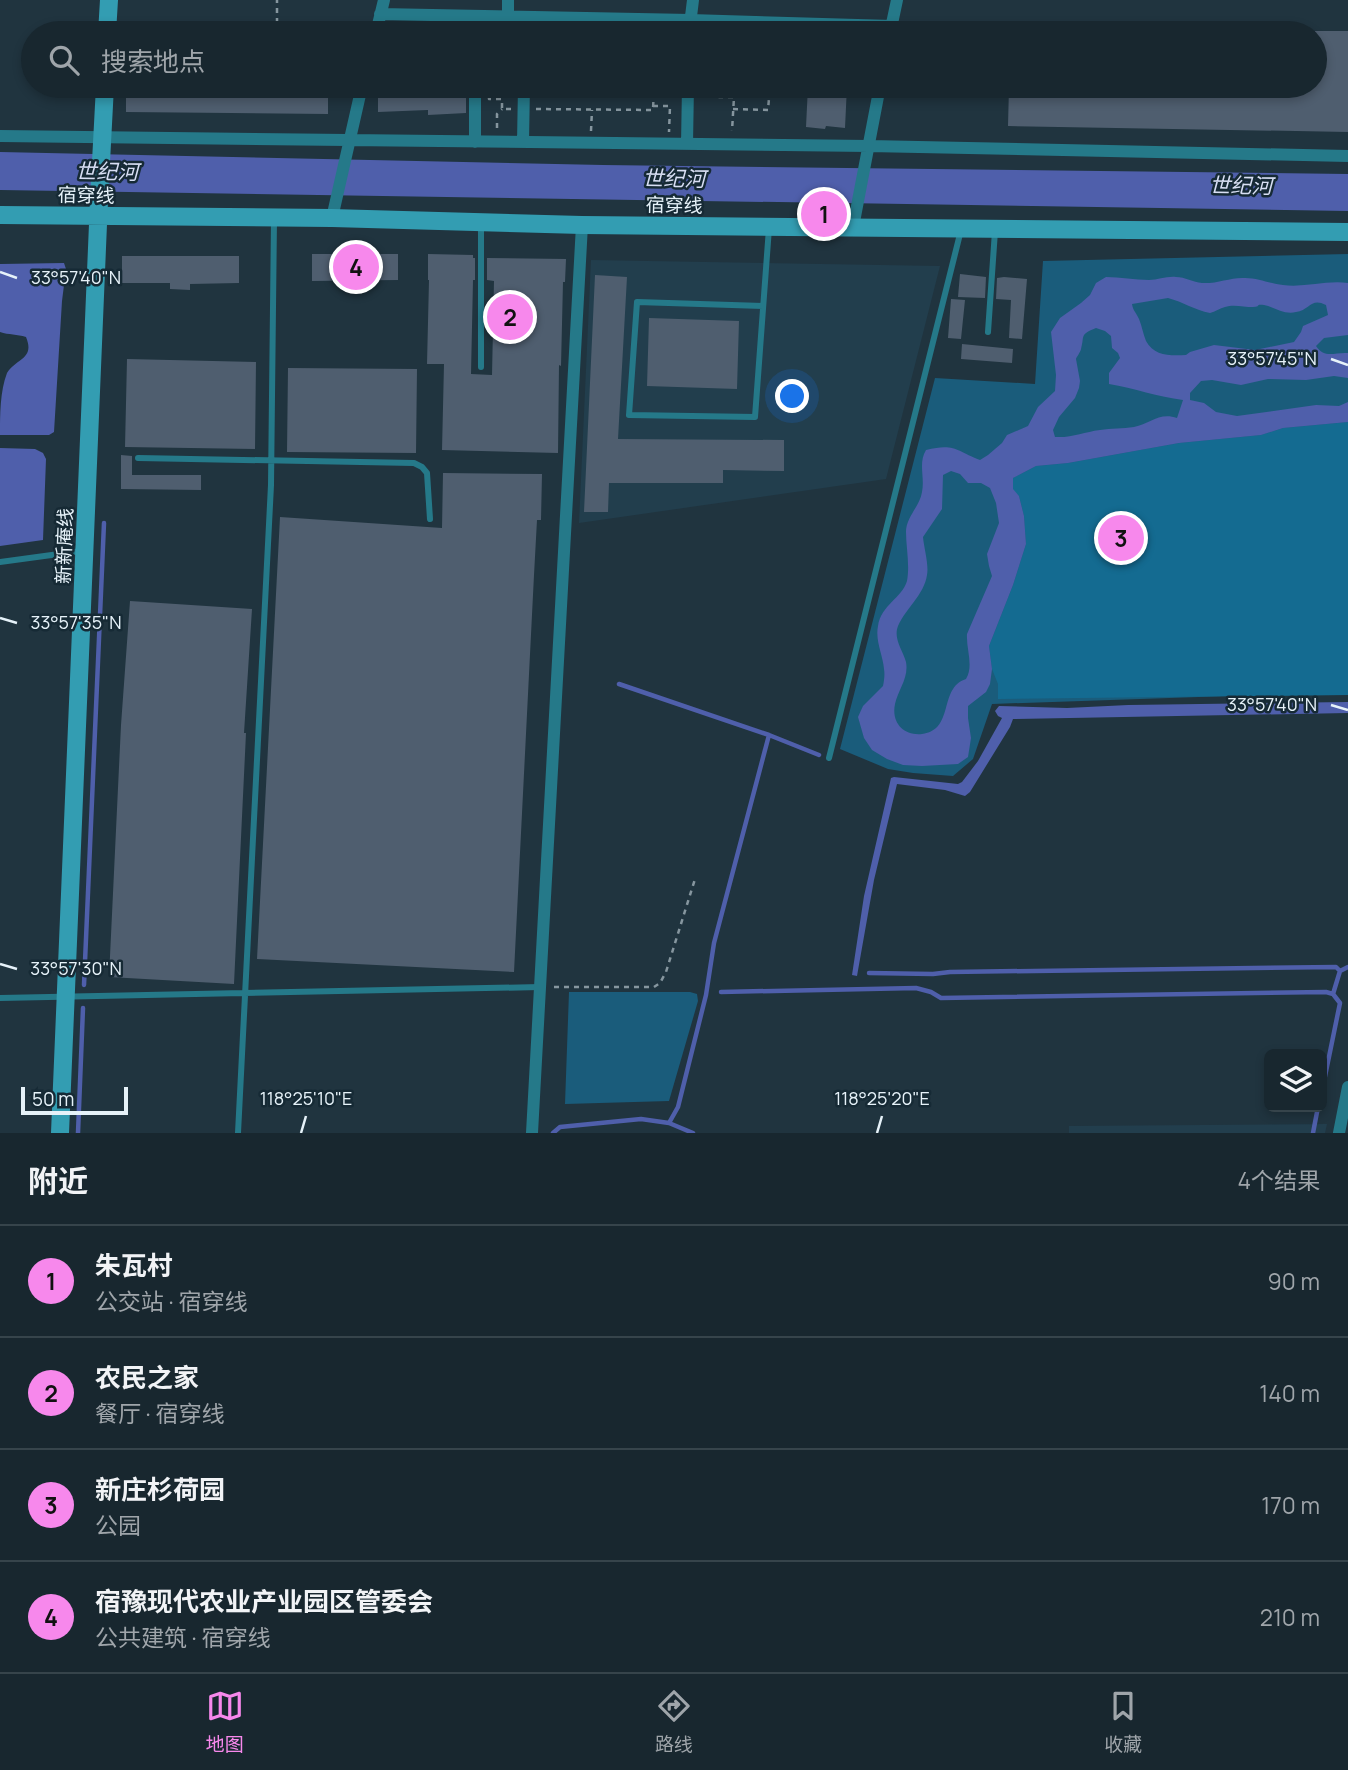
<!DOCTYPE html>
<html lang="zh">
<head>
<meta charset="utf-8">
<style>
  :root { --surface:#18272f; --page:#25333b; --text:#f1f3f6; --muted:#9fa5aa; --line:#36444b; --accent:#f788ec }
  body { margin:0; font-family:Manrope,"Noto Sans SC",sans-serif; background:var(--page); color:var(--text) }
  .controls { position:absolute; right:21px; bottom:21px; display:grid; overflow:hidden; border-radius:10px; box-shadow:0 4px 10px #0003 }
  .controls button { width:63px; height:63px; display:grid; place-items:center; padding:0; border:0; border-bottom:2px solid var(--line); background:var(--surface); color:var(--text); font:35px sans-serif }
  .scale { position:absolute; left:21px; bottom:18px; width:107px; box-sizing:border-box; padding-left:7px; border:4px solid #e6f2f9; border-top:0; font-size:19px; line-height:24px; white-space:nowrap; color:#e6f2f9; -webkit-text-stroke:5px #162a35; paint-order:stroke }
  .you { position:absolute; left:793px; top:397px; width:24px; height:24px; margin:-18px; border:5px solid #fff; border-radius:50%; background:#1a73e8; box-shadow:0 0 0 10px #1a73e833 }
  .badge { display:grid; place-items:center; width:46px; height:46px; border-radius:50%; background:var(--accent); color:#111; font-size:23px; font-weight:700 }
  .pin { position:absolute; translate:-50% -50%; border:4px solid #fff; box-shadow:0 2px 7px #0006 }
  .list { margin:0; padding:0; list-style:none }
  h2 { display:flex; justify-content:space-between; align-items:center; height:91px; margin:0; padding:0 28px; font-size:30px }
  h2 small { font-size:23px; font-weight:400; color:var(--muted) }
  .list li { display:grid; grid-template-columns:46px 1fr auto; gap:21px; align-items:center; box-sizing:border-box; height:112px; padding:0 28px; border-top:2px solid var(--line) }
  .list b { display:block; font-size:26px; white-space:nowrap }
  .list p { margin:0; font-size:23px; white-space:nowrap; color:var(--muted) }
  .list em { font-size:23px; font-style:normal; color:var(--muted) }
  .icon { flex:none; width:38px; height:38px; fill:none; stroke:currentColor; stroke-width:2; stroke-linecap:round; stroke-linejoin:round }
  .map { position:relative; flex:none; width:1348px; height:1133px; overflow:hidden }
  .search { position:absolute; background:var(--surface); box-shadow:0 4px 10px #0003; left:21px; right:21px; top:21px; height:77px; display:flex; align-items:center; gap:18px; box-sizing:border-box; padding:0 24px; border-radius:38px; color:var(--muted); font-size:26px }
  .sheet { height:539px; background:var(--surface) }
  nav { display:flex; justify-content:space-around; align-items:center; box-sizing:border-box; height:98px; border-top:2px solid var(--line); background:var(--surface); font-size:19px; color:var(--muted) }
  nav a { display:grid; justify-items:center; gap:4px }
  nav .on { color:var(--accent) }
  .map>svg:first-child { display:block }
</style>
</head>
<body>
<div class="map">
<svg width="1348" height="1133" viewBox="0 0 1348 1133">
  <rect width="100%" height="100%" fill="#20343f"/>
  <path fill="#223e4d" d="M591,260L940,266L886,479L579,523Z
    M1327,1124L1325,1133H1069V1126Z"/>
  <path fill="#1a5c7b" d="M1348,254V692L992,704L973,759L953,776L913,773L888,769L840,749L935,378L1035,384L1043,261Z
    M569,992H690L697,994L698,1001L669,1101L565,1104Z"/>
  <path fill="#146b91" d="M1348,422V695L998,699V684L992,669L989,646L1013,585L1026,544L1024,516L1019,496L1012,489L1013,478L1036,466L1068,463L1179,443L1261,435L1283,428Z"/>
  <path fill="#4f5fab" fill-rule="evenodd" d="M0,152L603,165L1348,174V211L0,190Z
    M64,263L66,269L62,301L54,432L49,435H0C0,415 0,391 7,373C17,358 35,359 26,337C17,334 9,335 0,332V264Z
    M1106,277C1120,277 1135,280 1149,280C1158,280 1167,276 1176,277C1185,277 1193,282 1202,283C1217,284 1231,277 1245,278C1259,278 1270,284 1283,285C1304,288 1326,280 1348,283V335L1324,338L1316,346C1325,359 1334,352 1348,353V378L1334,376L1306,380L1268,379L1241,385L1212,380L1201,381L1190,393V400L1204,403L1216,412L1237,416L1316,405L1339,406L1348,402V422L1283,428L1261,435L1179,443L1068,463L1036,466L1013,478V489L1019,496L1024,516L1026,544L1013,585L989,646L992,669L990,684L986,692L968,706V718L971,738L968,757L958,764L922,766L903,765L887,759L872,750L864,738L858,717L863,706L883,686C884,681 885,675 884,669C883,655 875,641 878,626C881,605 902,598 907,581C910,565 906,547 906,532C906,517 920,506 922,492C925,477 918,463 926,450C955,443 956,451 980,460L988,455L1002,443L1007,435L1028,426L1038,407L1055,391L1056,375L1051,332L1060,318L1081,303L1090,295L1096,283ZM1168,298C1183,302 1195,310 1210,313C1215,312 1220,308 1225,307C1233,304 1244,307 1253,307C1262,307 1254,304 1264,305C1275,307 1284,315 1296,312C1310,310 1311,297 1326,305L1328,315L1303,326L1301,332L1294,342L1255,350L1214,345L1190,352L1186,355C1170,356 1154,356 1146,341C1143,334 1142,326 1139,319C1136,312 1133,311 1132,304ZM1096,328L1105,331L1111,336L1112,348L1118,353L1120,358L1109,373V384C1134,388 1158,397 1183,400L1177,418C1159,412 1150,424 1134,427C1123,429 1111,428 1100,430C1084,432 1072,438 1055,437L1053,430L1059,417L1075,398L1079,388L1080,381L1076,359C1076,358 1081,351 1081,349C1085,335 1079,335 1096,328ZM951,471L960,474L968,483H981L990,488L996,503L999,523L987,554L989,566L992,576L967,634C966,649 974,666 966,679C938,688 955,730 922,734C904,736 891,723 895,704C898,690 909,678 906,662C903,650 893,639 898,626C906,608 924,595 927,575C929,565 924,548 923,537L942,509L943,475Z
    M0,448L35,449L43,453L46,459L43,540L0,546Z
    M1348,702V713L1013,719L1010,727L970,792L965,796L945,790L897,784L874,880L857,976L852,975L864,896L891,778L894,777L958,784L962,782L978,761L1002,718L998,716L995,711L999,706L1067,708L1128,705Z"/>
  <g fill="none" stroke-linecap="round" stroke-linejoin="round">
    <path stroke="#4f5fab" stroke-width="4.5" d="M619,684L769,735L819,755
      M1340,971L1348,967
      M869,973L933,974L950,972L1336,967L1340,971L1333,994
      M84,985L104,523
      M721,992L916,988L931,992L941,998L1326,992L1333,994L1340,1003L1322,1091
      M669,1123L678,1107L706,995L714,943L769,735
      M78,1133L83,1008
      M553,1133L560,1127L641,1119L669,1123L693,1133
      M1313,1133L1318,1107"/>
  </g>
  <path fill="#4f5e6f" d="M1315,31H1348V132L1008,126L1009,86H1315Z
    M382,86H416V89L466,88V113L428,115V110L378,112V94H382Z
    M808,86H847L845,128L826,126L825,129L806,127Z
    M126,92H202L231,93L236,95H328V114L126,112Z
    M312,254H398V280L312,281Z
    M428,254L473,255V258H475V280H473L471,374L492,375L494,281L487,280V258L566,259L565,282H563L561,366L559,365L558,453L442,450L444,364H427L429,280H428Z
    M122,256H239V283L190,284V290L170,289V283H122Z
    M960,274L986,277L985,298L958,297Z
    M595,275L627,277L618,439L784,440V471L723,470V483H609L608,512H584Z
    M1004,277L1027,279L1022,339L1009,338L1011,300L996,299L997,278Z
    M951,299L965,300L961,339L948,338Z
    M649,318L739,321L737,389L647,386Z
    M962,344L1013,349L1012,363L961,359Z
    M127,359L256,362L255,449L125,447Z
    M288,368L417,369L416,453L287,452Z
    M121,455L132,456V475H201V490L121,489Z
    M443,473L542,474L541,520H537L534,575L514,972L257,959L280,517L442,528Z
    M130,601L252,609L244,733H246L234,984L109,977L121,725Z"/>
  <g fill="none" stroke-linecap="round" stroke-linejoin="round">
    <path stroke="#86969f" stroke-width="2.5" stroke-dasharray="5 5" stroke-linecap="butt" d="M277,33V0
      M719,86V97H734L732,131
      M489,96V99H502V109H512
      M653,106H670L669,132
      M536,109L653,110L654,86
      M733,109L768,110L770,86
      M497,128V114L502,109
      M591,131L592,110
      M554,987H654L660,983L666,972L695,879"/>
    <path stroke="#257989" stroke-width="6" d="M481,224V367
      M763,306L637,302L629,415L755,417L769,228
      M988,332L995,231
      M138,458L414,463L422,467L427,473L430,519
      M0,562L81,551
      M829,758L961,230
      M0,998L540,987
      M238,1133L271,485L274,219"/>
    <path stroke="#257989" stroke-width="12" d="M508,0V17
      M380,14L690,20L892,26
      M376,33L384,0
      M524,33L525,17
      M689,33L693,0
      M890,33L897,0
      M236,86L362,87
      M475,86V142
      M0,136L869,146L1348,156
      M523,142L524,86
      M687,144L688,86
      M332,218L362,86
      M853,227L880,86
      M532,1133L582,225
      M1339,1133L1348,1087"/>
    <path stroke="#339db2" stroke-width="18" d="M107,33L109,0
      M0,215L332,218L582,225L1348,232
      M60,1133L99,200L105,86"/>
  </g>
  <path fill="none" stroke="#e6f2f9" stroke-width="2.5" d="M0,272L17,278M1331,359L1348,365M0,618L17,623M1331,705L1348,710M0,964L17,969M301,1133L306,1116M877,1133L882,1116"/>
  <g text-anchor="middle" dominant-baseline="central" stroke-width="5" stroke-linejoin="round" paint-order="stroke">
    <g font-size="19" fill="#e6f2f9" stroke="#162a35">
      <text transform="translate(86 195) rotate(1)">宿穿线</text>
      <text transform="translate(674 205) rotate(1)">宿穿线</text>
      <text transform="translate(64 546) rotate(-88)">新新庵线</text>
    </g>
    <g font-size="21" font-style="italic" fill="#d8dff4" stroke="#162a35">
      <text transform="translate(107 171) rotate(1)">世纪河</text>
      <text transform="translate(674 178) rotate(1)">世纪河</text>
      <text transform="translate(1241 185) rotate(1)">世纪河</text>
    </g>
  </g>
  <g font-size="18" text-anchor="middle" fill="#e6f2f9" stroke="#162a35" stroke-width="5" stroke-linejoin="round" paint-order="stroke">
    <text x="76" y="284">33°57'40"N</text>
    <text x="1272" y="365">33°57'45"N</text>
    <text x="76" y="629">33°57'35"N</text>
    <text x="1272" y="711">33°57'40"N</text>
    <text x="76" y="975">33°57'30"N</text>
    <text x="306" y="1105">118°25'10"E</text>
    <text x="882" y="1105">118°25'20"E</text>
  </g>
</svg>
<div class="controls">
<button><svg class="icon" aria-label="layers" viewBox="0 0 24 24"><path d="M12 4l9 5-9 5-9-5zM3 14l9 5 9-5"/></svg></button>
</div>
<div class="scale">50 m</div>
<div class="you"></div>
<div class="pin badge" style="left:824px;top:214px">1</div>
<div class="pin badge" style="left:510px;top:317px">2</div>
<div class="pin badge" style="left:1121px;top:538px">3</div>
<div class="pin badge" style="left:356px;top:267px">4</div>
<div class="search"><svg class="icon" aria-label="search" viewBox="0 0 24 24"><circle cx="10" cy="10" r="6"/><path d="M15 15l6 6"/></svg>搜索地点</div>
</div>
<section class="sheet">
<h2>附近<small>4个结果</small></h2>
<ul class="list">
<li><span class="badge">1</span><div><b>朱瓦村</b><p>公交站 · 宿穿线</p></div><em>90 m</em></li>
<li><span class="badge">2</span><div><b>农民之家</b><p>餐厅 · 宿穿线</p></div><em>140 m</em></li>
<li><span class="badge">3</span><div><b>新庄杉荷园</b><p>公园</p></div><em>170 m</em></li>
<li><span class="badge">4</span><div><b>宿豫现代农业产业园区管委会</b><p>公共建筑 · 宿穿线</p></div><em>210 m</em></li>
</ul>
</section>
<nav>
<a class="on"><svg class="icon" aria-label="map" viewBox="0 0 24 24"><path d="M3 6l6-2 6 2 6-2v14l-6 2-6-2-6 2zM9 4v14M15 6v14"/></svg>地图</a>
<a><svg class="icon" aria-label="directions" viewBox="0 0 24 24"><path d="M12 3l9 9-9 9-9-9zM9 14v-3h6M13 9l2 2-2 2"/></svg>路线</a>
<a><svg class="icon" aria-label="saved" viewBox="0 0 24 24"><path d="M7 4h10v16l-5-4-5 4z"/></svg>收藏</a>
</nav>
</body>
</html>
